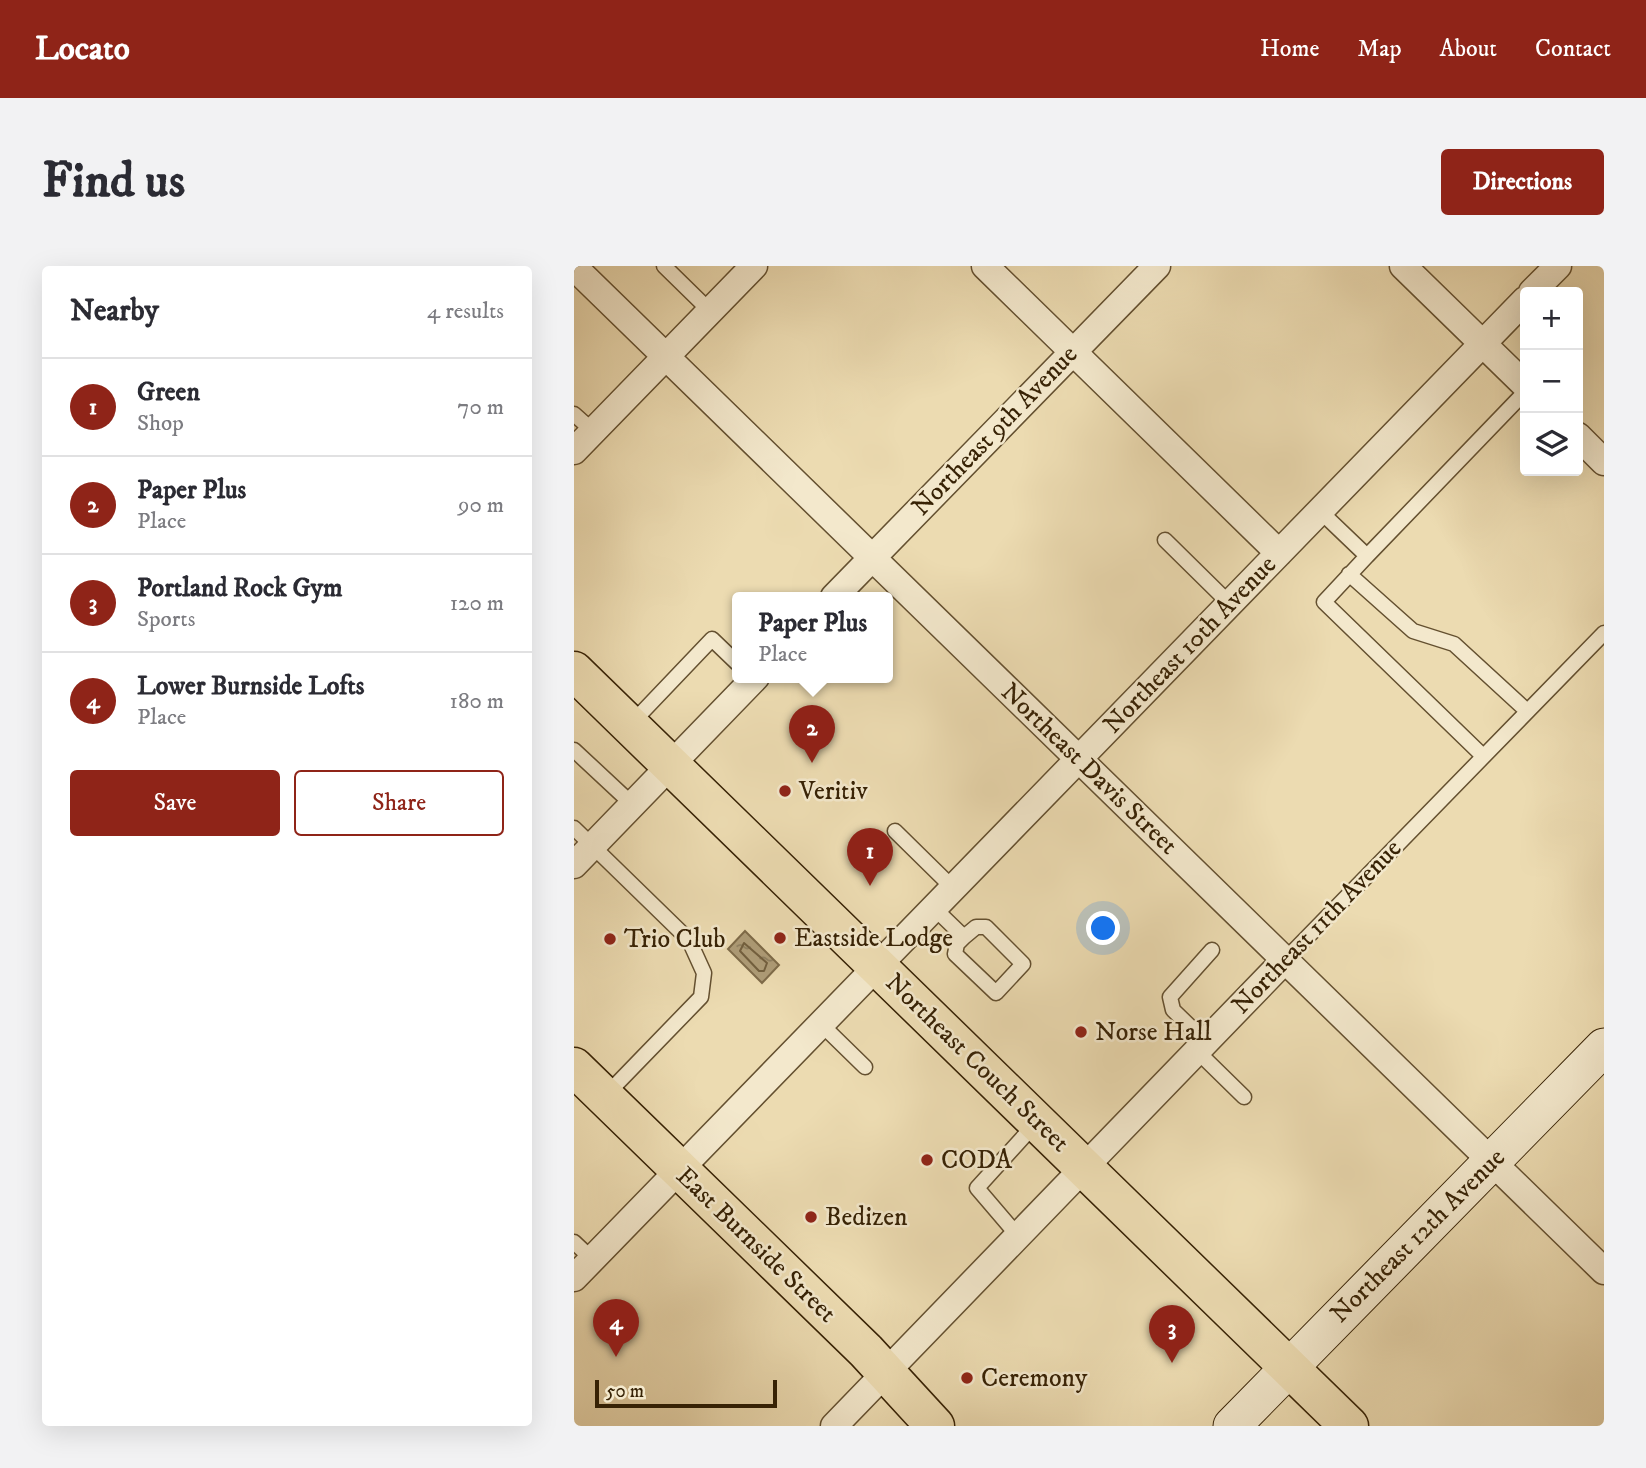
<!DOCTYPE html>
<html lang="en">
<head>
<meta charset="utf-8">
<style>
  :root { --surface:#fff; --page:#f2f2f3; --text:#2b2b33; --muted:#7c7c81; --line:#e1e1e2; --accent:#8f2418 }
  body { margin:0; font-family:"IM FELL DW Pica",serif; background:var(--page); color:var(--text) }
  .controls { position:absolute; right:21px; top:21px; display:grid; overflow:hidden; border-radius:7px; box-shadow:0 7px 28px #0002 }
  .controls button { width:63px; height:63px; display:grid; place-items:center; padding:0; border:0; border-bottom:2px solid var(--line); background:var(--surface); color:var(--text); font:35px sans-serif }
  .scale { position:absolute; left:21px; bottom:18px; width:182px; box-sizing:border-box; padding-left:7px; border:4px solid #372205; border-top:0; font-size:19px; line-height:24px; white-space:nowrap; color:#372205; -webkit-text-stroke:5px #f3e8cc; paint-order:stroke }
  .you { position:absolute; left:530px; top:663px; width:24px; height:24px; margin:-18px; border:5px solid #fff; border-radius:50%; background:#1a73e8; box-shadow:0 0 0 10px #1a73e833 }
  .badge { display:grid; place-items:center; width:46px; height:46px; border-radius:50%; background:var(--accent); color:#fff; font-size:23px; font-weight:700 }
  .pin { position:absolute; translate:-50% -58px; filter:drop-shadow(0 2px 4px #0008) }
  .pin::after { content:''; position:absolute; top:37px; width:24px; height:21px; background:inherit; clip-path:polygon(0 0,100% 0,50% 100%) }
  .popup { position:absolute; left:158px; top:326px; width:161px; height:91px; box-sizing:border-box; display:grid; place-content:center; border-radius:7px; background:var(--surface); filter:drop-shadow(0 2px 5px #0005); font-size:23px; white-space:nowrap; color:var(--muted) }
  .popup b { font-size:26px; color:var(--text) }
  .popup::after { content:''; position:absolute; left:50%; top:100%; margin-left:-14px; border:14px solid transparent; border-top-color:var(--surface) }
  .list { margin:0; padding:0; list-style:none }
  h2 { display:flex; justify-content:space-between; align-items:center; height:91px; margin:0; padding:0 28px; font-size:30px }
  h2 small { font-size:23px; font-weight:400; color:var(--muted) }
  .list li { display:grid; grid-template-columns:46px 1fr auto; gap:21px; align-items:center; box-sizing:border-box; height:98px; padding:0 28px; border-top:2px solid var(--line) }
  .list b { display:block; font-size:26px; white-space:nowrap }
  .list p { margin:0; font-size:23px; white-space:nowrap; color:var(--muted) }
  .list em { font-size:23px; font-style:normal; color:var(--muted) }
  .actions { display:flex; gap:14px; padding:21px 28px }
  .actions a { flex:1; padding:16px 0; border:2px solid var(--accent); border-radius:7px; text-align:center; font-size:24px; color:var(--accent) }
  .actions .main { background:var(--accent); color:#fff }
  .icon { flex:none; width:38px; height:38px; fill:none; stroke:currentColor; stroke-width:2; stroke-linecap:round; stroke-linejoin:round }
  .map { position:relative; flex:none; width:1030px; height:1160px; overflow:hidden; border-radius:7px }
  header { display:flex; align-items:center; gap:42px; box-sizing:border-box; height:98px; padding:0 35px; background:var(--accent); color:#fff }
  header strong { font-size:33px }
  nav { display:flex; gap:38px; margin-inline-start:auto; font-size:24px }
  .intro { display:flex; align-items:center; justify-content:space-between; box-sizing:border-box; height:168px; padding:0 42px }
  h1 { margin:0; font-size:49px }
  .button { padding:18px 32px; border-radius:7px; background:var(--accent); color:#fff; font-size:24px; font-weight:700 }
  main { display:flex; gap:42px; padding:0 42px }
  aside { flex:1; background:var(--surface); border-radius:7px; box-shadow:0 7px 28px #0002 }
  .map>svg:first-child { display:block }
</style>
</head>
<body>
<header>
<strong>Locato</strong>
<nav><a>Home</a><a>Map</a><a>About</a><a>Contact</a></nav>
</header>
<div class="intro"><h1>Find us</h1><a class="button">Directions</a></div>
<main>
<aside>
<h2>Nearby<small>4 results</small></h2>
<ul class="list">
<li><span class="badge">1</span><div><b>Green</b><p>Shop</p></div><em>70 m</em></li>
<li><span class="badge">2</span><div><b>Paper Plus</b><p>Place</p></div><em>90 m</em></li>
<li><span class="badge">3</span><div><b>Portland Rock Gym</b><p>Sports</p></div><em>120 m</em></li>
<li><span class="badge">4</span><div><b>Lower Burnside Lofts</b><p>Place</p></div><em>180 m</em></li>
</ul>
<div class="actions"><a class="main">Save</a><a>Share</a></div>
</aside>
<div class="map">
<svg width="1030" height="1160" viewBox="0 0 1030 1160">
  <defs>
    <pattern id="water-ripples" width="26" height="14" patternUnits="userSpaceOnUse" patternTransform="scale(1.75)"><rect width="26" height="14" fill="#ae9c77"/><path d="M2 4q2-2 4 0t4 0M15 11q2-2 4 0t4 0" fill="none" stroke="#8e7f60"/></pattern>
  </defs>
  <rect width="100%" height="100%" fill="#ecdbb1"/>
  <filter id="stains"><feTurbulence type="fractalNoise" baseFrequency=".00286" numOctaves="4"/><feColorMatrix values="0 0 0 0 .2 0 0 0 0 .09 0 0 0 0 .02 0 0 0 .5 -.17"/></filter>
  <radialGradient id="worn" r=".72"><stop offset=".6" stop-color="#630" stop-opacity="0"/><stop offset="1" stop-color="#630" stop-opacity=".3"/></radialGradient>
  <path fill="url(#water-ripples)" stroke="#7e6b49" stroke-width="2" d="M171,665L205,699L188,717L154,683Z"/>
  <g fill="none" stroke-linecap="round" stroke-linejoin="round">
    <path stroke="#725f3e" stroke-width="2" d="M170,677L193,697L190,705H185L166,685Z"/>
    <g stroke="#645030" stroke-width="17">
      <path id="service" d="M90,0L136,45
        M0,148L19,165
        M746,245L793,290L750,336L909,490
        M591,274L656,338
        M793,290L951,126
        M775,308L839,365L880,378L953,445
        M56,459L138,373L163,397
        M0,484L59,539
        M0,562L115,674L130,707L127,731L32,829
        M321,565L379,622
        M360,642L390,671L383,678L381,688L422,727L449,698L412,661H402L390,671
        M711,694L1030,367
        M247,758L291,801
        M632,776L599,744L596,731L638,684
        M623,785L670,831
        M444,970L403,922L462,857
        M0,976L18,993"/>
    </g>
    <g stroke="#645030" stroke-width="29">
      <path id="minor" d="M411,0L705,287
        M829,0L951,119
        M0,1L1030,1005
        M958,26L984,0
        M1004,170L1030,196
        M0,185L180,0
        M260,331L583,0
        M0,599L182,411
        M0,1012L951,34
        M260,1160L711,694"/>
    </g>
    <g stroke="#372205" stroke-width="39">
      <path id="secondary" d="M658,1160L1030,781"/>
    </g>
    <g stroke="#372205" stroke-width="41">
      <path id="primary" d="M0,405L775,1160
        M0,801L292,1085L361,1160"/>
    </g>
    <use href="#service" stroke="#f3e8cc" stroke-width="14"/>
    <use href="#minor" stroke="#f3e8cc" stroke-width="26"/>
    <use href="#secondary" stroke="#f3e8cc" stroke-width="37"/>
    <use href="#primary" stroke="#ecdbb1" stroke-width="38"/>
  </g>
  <g fill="#8f2418" stroke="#f3e8cc" stroke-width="2.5">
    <circle cx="211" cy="525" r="7"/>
    <circle cx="206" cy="672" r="7"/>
    <circle cx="36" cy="673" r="7"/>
    <circle cx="507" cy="766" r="7"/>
    <circle cx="353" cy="894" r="7"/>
    <circle cx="237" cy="951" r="7"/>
    <circle cx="393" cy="1112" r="7"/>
  </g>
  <g text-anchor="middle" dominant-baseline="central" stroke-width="5" stroke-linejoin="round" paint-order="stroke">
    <g font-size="26" fill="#372205" stroke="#f3e8cc">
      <text transform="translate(421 165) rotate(-46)">Northeast 9th Avenue</text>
      <text transform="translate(616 379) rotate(-46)">Northeast 10th Avenue</text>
      <text transform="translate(515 503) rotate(44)">Northeast Davis Street</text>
      <text transform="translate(743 661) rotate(-46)">Northeast 11th Avenue</text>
      <text transform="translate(403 797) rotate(44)">Northeast Couch Street</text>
      <text transform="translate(844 970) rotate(-45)">Northeast 12th Avenue</text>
      <text transform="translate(182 979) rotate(44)">East Burnside Street</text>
    </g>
    <g font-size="26" fill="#372205" stroke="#f3e8cc" text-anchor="start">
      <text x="225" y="525">Veritiv</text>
      <text x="220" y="672">Eastside Lodge</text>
      <text x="50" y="673">Trio Club</text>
      <text x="521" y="766">Norse Hall</text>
      <text x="367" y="894">CODA</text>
      <text x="251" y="951">Bedizen</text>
      <text x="407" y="1112">Ceremony</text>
    </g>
  </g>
  <rect width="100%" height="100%" filter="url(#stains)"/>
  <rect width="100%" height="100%" fill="url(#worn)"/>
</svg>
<div class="controls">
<button>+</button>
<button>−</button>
<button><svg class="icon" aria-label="layers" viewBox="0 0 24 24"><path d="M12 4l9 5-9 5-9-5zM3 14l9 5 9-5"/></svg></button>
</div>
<div class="scale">50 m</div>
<div class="you"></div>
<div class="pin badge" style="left:296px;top:620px">1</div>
<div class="pin badge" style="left:238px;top:497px">2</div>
<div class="popup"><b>Paper Plus</b>Place</div>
<div class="pin badge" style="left:598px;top:1097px">3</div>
<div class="pin badge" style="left:42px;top:1091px">4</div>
</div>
</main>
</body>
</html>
